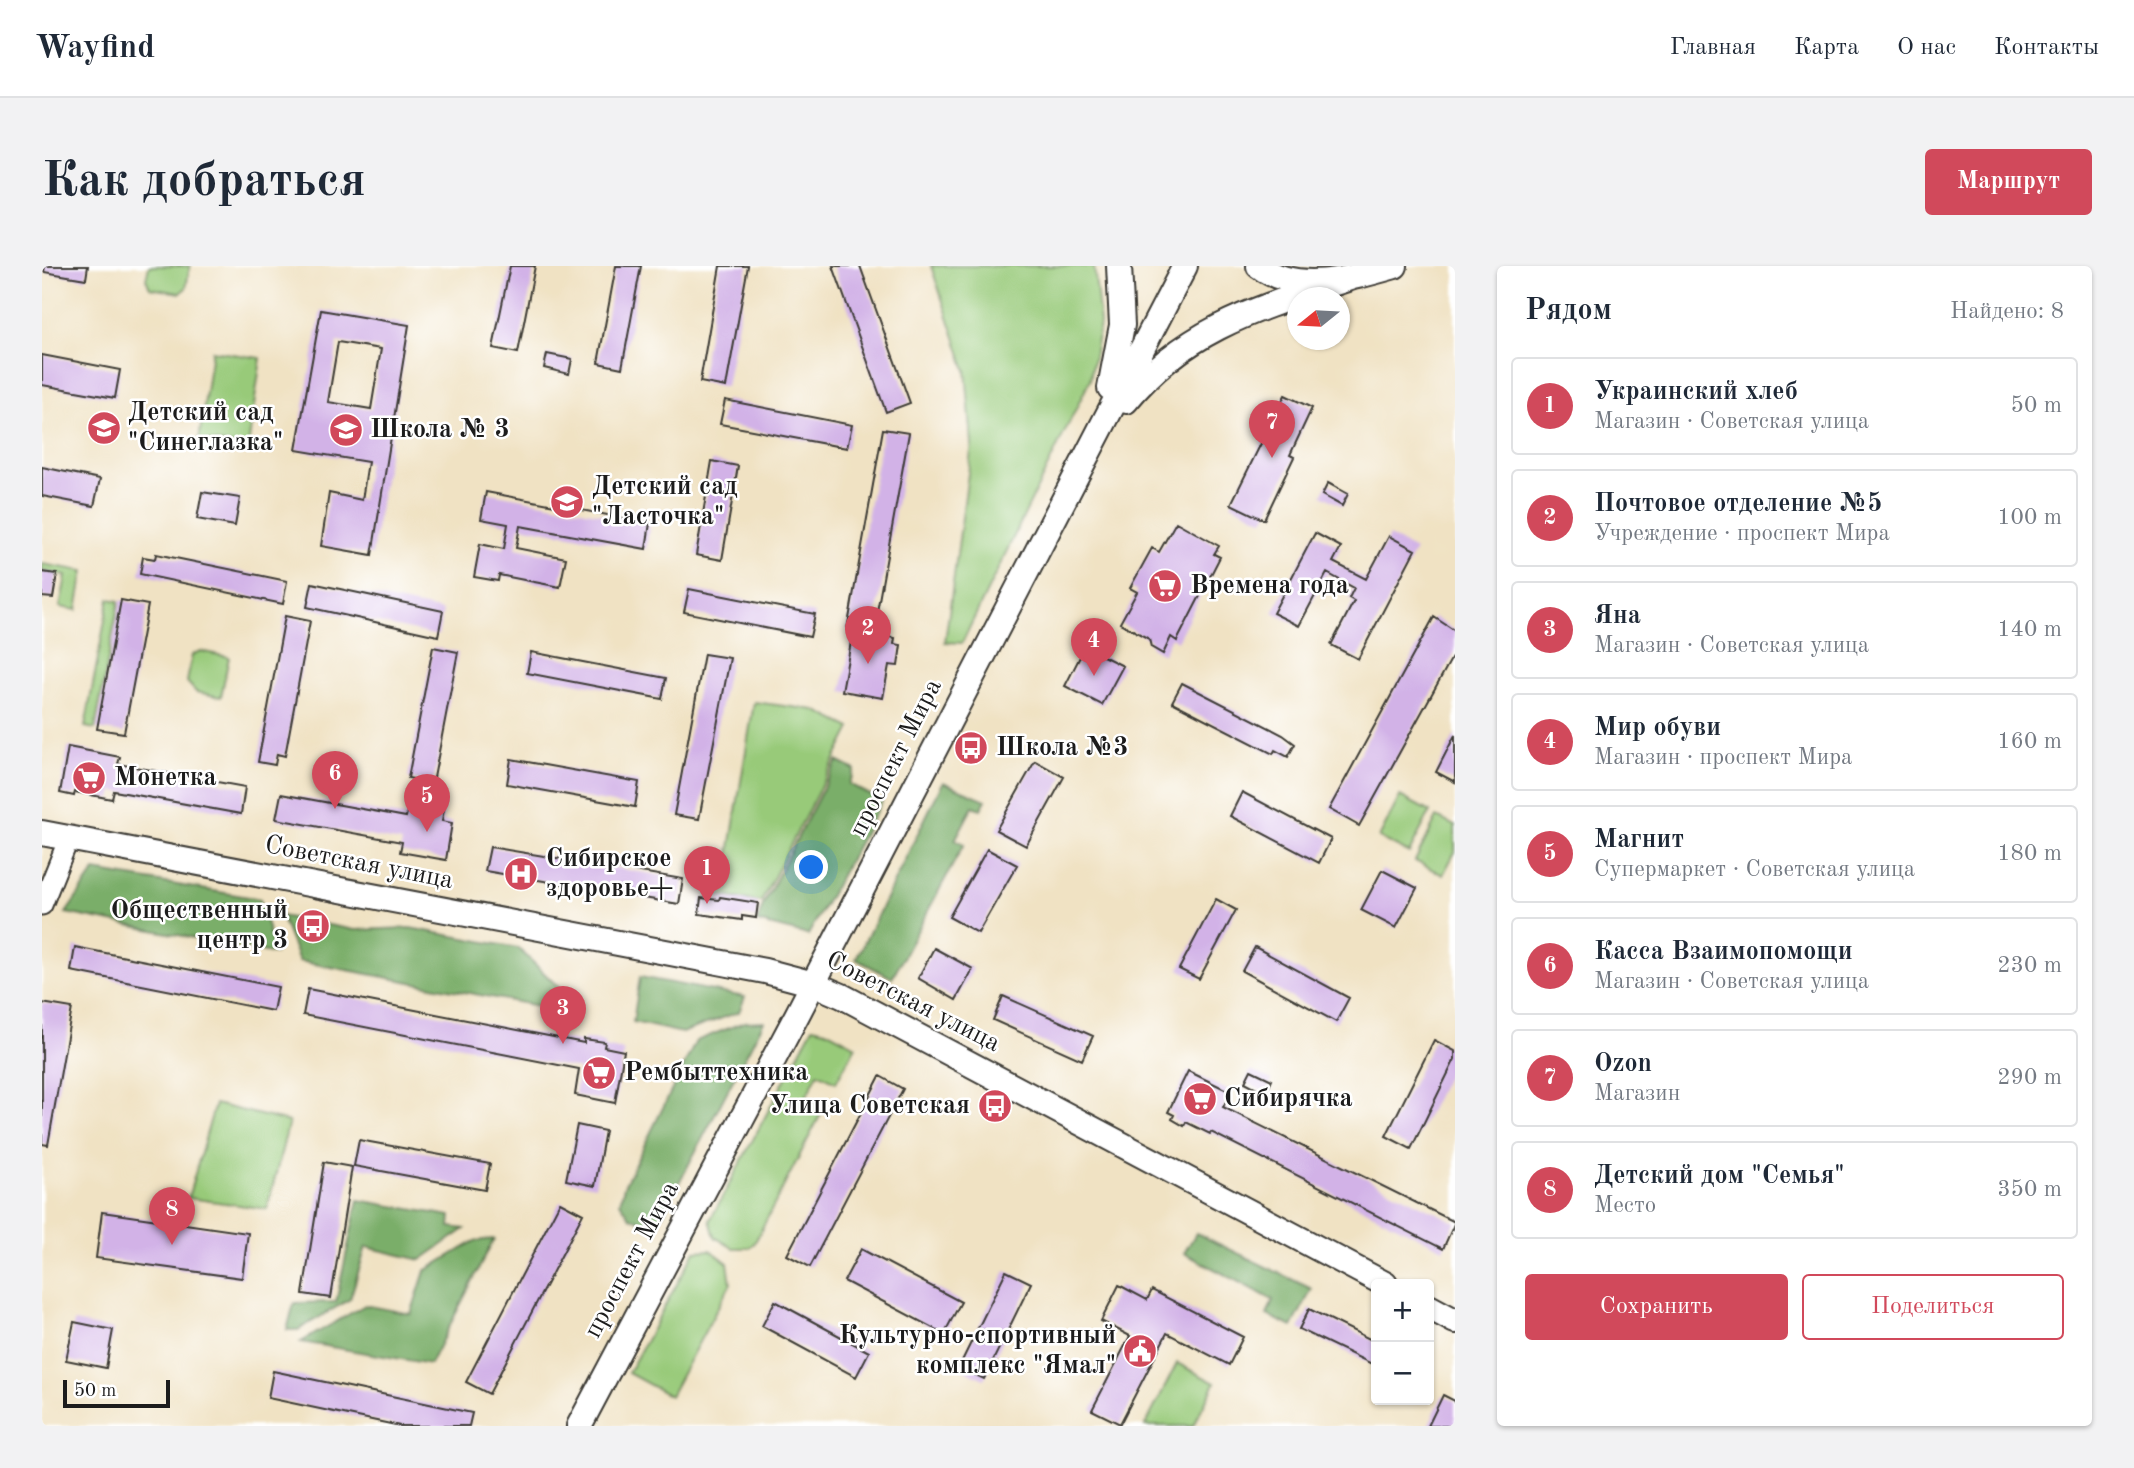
<!DOCTYPE html>
<html lang="ru">
<head>
<meta charset="utf-8">
<style>
  :root { --surface:#fff; --page:#f2f2f3; --text:#1f2937; --muted:#747a83; --line:#e0e1e3; --accent:#d1495b }
  body { margin:0; font-family:"Old Standard TT",serif; background:var(--page); color:var(--text) }
  .controls { position:absolute; right:21px; bottom:21px; display:grid; overflow:hidden; border-radius:7px; box-shadow:0 2px 5px #0004 }
  .controls button { width:63px; height:63px; display:grid; place-items:center; padding:0; border:0; border-bottom:2px solid var(--line); background:var(--surface); color:var(--text); font:35px sans-serif }
  .compass { position:absolute; left:1245px; top:21px; width:63px; height:63px; border-radius:50%; background:var(--surface); box-shadow:0 2px 5px #0004; rotate:252deg }
  .scale { position:absolute; left:21px; bottom:18px; width:107px; box-sizing:border-box; padding-left:7px; border:4px solid #1c1c1c; border-top:0; font-size:19px; line-height:24px; white-space:nowrap; color:#1c1c1c; -webkit-text-stroke:5px #fff; paint-order:stroke }
  .you { position:absolute; left:770px; top:602px; width:24px; height:24px; margin:-18px; border:5px solid #fff; border-radius:50%; background:#1a73e8; box-shadow:0 0 0 10px #1a73e833 }
  .badge { display:grid; place-items:center; width:46px; height:46px; border-radius:50%; background:var(--accent); color:#fff; font-size:23px; font-weight:700 }
  .pin { position:absolute; translate:-50% -58px; filter:drop-shadow(0 2px 4px #0008) }
  .pin::after { content:''; position:absolute; top:37px; width:24px; height:21px; background:inherit; clip-path:polygon(0 0,100% 0,50% 100%) }
  .list { margin:0; padding:0; list-style:none }
  h2 { display:flex; justify-content:space-between; align-items:center; height:91px; margin:0; padding:0 28px; font-size:30px }
  h2 small { font-size:23px; font-weight:400; color:var(--muted) }
  .list li { display:grid; grid-template-columns:46px 1fr auto; gap:21px; align-items:center; box-sizing:border-box; height:98px; margin:0 14px 14px; padding:0 14px; border:2px solid var(--line); border-radius:7px }
  .list b { display:block; font-size:26px; white-space:nowrap }
  .list p { margin:0; font-size:23px; white-space:nowrap; color:var(--muted) }
  .list em { font-size:23px; font-style:normal; color:var(--muted) }
  .actions { display:flex; gap:14px; padding:21px 28px }
  .actions a { flex:1; padding:16px 0; border:2px solid var(--accent); border-radius:7px; text-align:center; font-size:24px; color:var(--accent) }
  .actions .main { background:var(--accent); color:#fff }
  .map { position:relative; flex:none; width:1413px; height:1160px; overflow:hidden; border-radius:7px }
  header { display:flex; align-items:center; gap:42px; box-sizing:border-box; height:98px; padding:0 35px; background:var(--surface); border-bottom:2px solid var(--line) }
  header strong { font-size:33px }
  nav { display:flex; gap:38px; margin-inline-start:auto; font-size:24px }
  .intro { display:flex; align-items:center; justify-content:space-between; box-sizing:border-box; height:168px; padding:0 42px }
  h1 { margin:0; font-size:49px }
  .button { padding:18px 32px; border-radius:7px; background:var(--accent); color:#fff; font-size:24px; font-weight:700 }
  main { display:flex; gap:42px; padding:0 42px }
  aside { flex:1; background:var(--surface); border-radius:7px; box-shadow:0 2px 5px #0004 }
  .map>svg:first-child { display:block }
</style>
</head>
<body>
<header>
<strong>Wayfind</strong>
<nav><a>Главная</a><a>Карта</a><a>О нас</a><a>Контакты</a></nav>
</header>
<div class="intro"><h1>Как добраться</h1><a class="button">Маршрут</a></div>
<main>
<div class="map">
<svg width="1413" height="1160" viewBox="0 0 1413 1160">
  <rect width="100%" height="100%" fill="#fff"/>
  <filter id="ink" filterUnits="userSpaceOnUse"><feTurbulence type="fractalNoise" baseFrequency=".0143" numOctaves="2"/><feDisplacementMap in="SourceGraphic" scale="14" xChannelSelector="R" yChannelSelector="G"/><feConvolveMatrix kernelMatrix="1 2 1 2 8 2 1 2 1" color-interpolation-filters="sRGB"/></filter>
  <filter id="wash" filterUnits="userSpaceOnUse"><feTurbulence type="fractalNoise" baseFrequency=".00686" numOctaves="4" result="noise"/><feDisplacementMap in="SourceGraphic" scale="28" xChannelSelector="R" yChannelSelector="G"/><feGaussianBlur stdDeviation="1.57" result="paint"/><feColorMatrix in="noise" values="0 0 0 0 0 0 0 0 0 0 0 0 0 0 0 0 0 1.4 0 .05"/><feComposite in="paint" operator="in"/></filter>
  <g filter="url(#wash)">
    <rect width="100%" height="100%" fill="#f0e2c3"/>
    <path fill="#98ca79" stroke="#5a734a" stroke-width="2" d="M107,0H148L144,22L138,27L108,22L104,13Z
      M889,0H1052L1058,57L1048,114L920,377L903,376L930,178L924,104Z
      M170,85L219,92L206,181L157,174Z
      M0,298L42,305L35,344L18,341L24,310L0,305Z
      M67,333L77,335L53,463L43,461Z
      M158,385L187,391L179,431L154,426L145,416L150,389Z
      M712,436L773,444L809,462L719,636L674,629L681,588H687Z
      M1358,530L1388,546L1367,587L1337,572Z
      M1395,551L1413,560V586L1401,609L1373,595Z
      M771,761L784,764L814,780L794,816L776,807L764,831L782,842L712,978L708,982H691L673,971L668,954Z
      M173,838L247,856L225,943L146,932Z
      M669,984L686,997L689,1017L628,1130L586,1107L653,985Z
      M1135,1097L1173,1117L1151,1160H1103Z"/>
    <path fill="#7aae69" stroke="#4b6542" stroke-width="2" d="M795,495L813,504L807,518L840,535L766,669L715,656L721,639Z
      M901,516L944,534L939,543L931,540L913,574L922,578L850,712L814,693Z
      M53,605L218,633L233,688L24,647Z
      M239,650L313,664L368,662L476,682L529,733L528,746L257,695Z
      M598,711L703,731L697,746L640,767L591,756Z
      M722,755L614,961L588,951L578,936L582,920L654,775L702,756Z
      M316,934L409,950L408,961L423,963L379,994L324,981L308,1033L256,1064H245L252,1037L294,1036Z
      M1154,967L1270,1023L1250,1061L1225,1049L1231,1034L1142,987Z
      M452,973L388,1098L259,1076L323,1039L369,1048L383,1005L433,975Z"/>
    <g id="blocks">
      <path fill="#d2b2e7" fill-rule="evenodd" d="M3,0H46L44,13L2,6Z
        M468,0H493L476,87L451,82Z
        M574,0H599L580,102L556,97Z
        M678,0H706L684,121L658,116Z
        M791,0H818L868,137L844,146Z
        M279,44L367,59L330,289L279,280L287,227L320,234L326,196L254,184ZM296,76L339,83L329,143L286,136Z
        M505,88L530,93L527,108L502,102Z
        M0,89L78,104L73,132L0,119Z
        M1243,129L1270,142L1248,189L1252,191L1222,254L1189,238Z
        M683,134L810,159L805,182L678,158Z
        M841,163L867,167L831,368L853,372L852,378L859,379L856,400L847,399L841,432L800,425L811,365L805,364Z
        M670,195L696,200L680,294L654,289Z
        M0,201L58,213L52,240L0,230Z
        M1286,217L1306,228L1300,240L1280,229Z
        M160,226L198,232L193,260L155,253Z
        M444,226L608,257L604,283L478,260L474,282L524,292L518,321L457,309L456,315L432,311L438,278L462,283L466,258L439,253Z
        M1134,256L1177,280L1172,288L1178,291L1135,375L1129,371L1121,388L1109,381L1107,373L1078,357L1095,326L1088,322L1110,282L1117,286Z
        M1273,267L1299,281L1291,296L1324,313L1347,270L1373,284L1316,393L1289,379L1312,335L1307,332L1312,322L1285,307L1257,360L1231,347Z
        M114,288L245,315L241,338L98,308L101,291L113,293Z
        M0,306L15,308L11,332L0,331Z
        M270,317L401,345L396,370L265,341Z
        M647,323L773,348L768,371L642,346Z
        M79,334L106,339L82,467L55,463Z
        M243,350L268,355L243,490L235,488L233,499L216,496Z
        M1392,351L1413,365V386L1317,560L1287,543Z
        M391,381L416,386L391,517L366,512Z
        M1043,381L1081,400L1060,439L1023,420Z
        M489,386L624,412L620,433L485,407Z
        M662,388L688,392L657,553L632,549Z
        M1140,417L1241,469L1253,478L1246,491L1233,484L1231,488L1130,436Z
        M1413,469V516L1394,506Z
        M26,481L78,491L76,498L203,521L199,548L72,525L70,533L33,526L32,530L18,527Z
        M469,493L597,516L593,541L465,518Z
        M993,495L1022,511L984,580L954,564Z
        M1200,526L1289,573L1277,597L1188,550Z
        M239,528L364,551L367,537L402,543L400,555L410,557L404,594L358,586L360,576L234,553Z
        M448,581L641,613L637,638L443,605Z
        M945,583L975,599L936,667L907,651Z
        M1340,604L1375,622L1354,662L1319,644Z
        M678,631L716,637L714,652L700,650V654L657,648L659,632L677,634Z
        M1174,633L1194,644L1157,713L1137,703Z
        M33,681L236,721L231,745L29,705Z
        M1213,681L1307,732L1294,756L1200,705Z
        M892,682L931,703L914,734L876,712Z
        M266,723L542,777V773L563,776L562,781L582,785L573,837L533,829L537,803L261,749Z
        M961,730L1051,770L1040,794L951,754Z
        M0,737L30,742L6,879L0,878Z
        M1392,774L1413,785V793L1369,883L1344,870Z
        M1209,804L1230,814L1224,827L1203,816Z
        M1146,805L1189,826L1181,841L1413,956L1401,983L1169,866L1168,868L1144,856L1142,860L1130,853L1132,849L1126,846Z
        M838,810L861,823L768,1001L745,989Z
        M535,859L563,865L553,920L524,914Z
        M317,874L448,898L443,924L312,900Z
        M282,896L310,901L289,1032L261,1028Z
        M518,936L541,948L447,1128L424,1116Z
        M60,946L206,967L200,1012L54,992Z
        M819,983L919,1036L902,1068L802,1015Z
        M964,1005L989,1017L942,1113L917,1101Z
        M1077,1019L1105,1034L1110,1024L1201,1071L1187,1099L1125,1067L1078,1158L1050,1144L1088,1070L1059,1055Z
        M733,1035L827,1086L814,1111L720,1060Z
        M1267,1043L1334,1076V1100L1257,1063Z
        M32,1056L71,1064L64,1102L24,1094Z
        M231,1105L430,1147L427,1160H358L226,1132Z
        M1401,1129L1413,1135V1160H1386Z"/>
    </g>
  </g>
  <g filter="url(#ink)">
    <use href="#blocks" fill-opacity="0" stroke="#3c3a35" stroke-width="2"/>
    <g fill="none" stroke-linecap="round" stroke-linejoin="round">
      <g stroke="#3c3a35" stroke-width="23">
        <path id="minor" d="M0,639L27,572"/>
      </g>
      <g stroke="#3c3a35" stroke-width="28">
        <path id="major" d="M1217,0C1254,29 1311,12 1353,0
          M1068,122L1080,59L1077,0
          M1084,135C1149,56 1230,39 1323,7
          M0,567L723,705L772,718L800,730L1343,1018
          M1387,1041L1413,1055
          M537,1160L755,749L1143,0"/>
      </g>
      <use href="#minor" stroke="#fff" stroke-width="19"/>
      <use href="#major" stroke="#fff" stroke-width="24"/>
    </g>
  </g>
  <defs>
    <g id="school-disc" transform="scale(1.75)"><circle r="9.5" fill="#d1495b" stroke="#fff"/><path d="M0-5L7-2L0 1L-7-2ZM-4 1L0 2.5L4 1V4Q0 6-4 4Z" fill="#fff"/></g>
    <g id="supermarket-disc" transform="scale(1.75)"><circle r="9.5" fill="#d1495b" stroke="#fff"/><path d="M-6-5.5h2.5l.6 2H6L4.5 2H-2.5L-4.4-4H-6ZM-1.5 3.2a1.3 1.3 0 1 0 .1 0ZM3 3.2a1.3 1.3 0 1 0 .1 0Z" fill="#fff"/></g>
    <g id="bus-disc" transform="scale(1.75)"><circle r="9.5" fill="#d1495b" stroke="#fff"/><path d="M-5-6H5V4H4V6H2V4H-2V6H-4V4H-5ZM-3.5-4V0h7V-4ZM-3.5 1.2v1.5H-2V1.2ZM2 1.2v1.5H3.5V1.2Z" fill="#fff"/></g>
    <g id="hospital-disc" transform="scale(1.75)"><circle r="9.5" fill="#d1495b" stroke="#fff"/><path d="M-5-5h3v3.5h4V-5h3V5h-3V1.5h-4V5h-3Z" fill="#fff"/></g>
    <g id="civic-disc" transform="scale(1.75)"><circle r="9.5" fill="#d1495b" stroke="#fff"/><path d="M-.6-6.5H3V-4.5H.6V-3L4-1V1h2V6H-6V1h2V-1L-.6-3ZM-1.2 2.5V6h2.4V2.5Z" fill="#fff"/></g>
  </defs>
  <g fill-rule="evenodd">
    <use href="#school-disc" x="62" y="162"/>
    <use href="#school-disc" x="304" y="164"/>
    <use href="#school-disc" x="525" y="236"/>
    <use href="#supermarket-disc" x="1123" y="320"/>
    <use href="#bus-disc" x="929" y="482"/>
    <use href="#supermarket-disc" x="47" y="512"/>
    <use href="#hospital-disc" x="479" y="608"/>
    <use href="#bus-disc" x="271" y="660"/>
    <use href="#supermarket-disc" x="557" y="807"/>
    <use href="#supermarket-disc" x="1158" y="833"/>
    <use href="#bus-disc" x="953" y="840"/>
    <use href="#civic-disc" x="1098" y="1085"/>
  </g>
  <g text-anchor="middle" dominant-baseline="central" stroke-width="5" stroke-linejoin="round" paint-order="stroke">
    <g font-size="26" font-weight="bold" fill="#1c1c1c" stroke="#fff" text-anchor="start">
      <text x="86" y="147">Детский сад<tspan x="86" dy="30">"Синеглазка"</tspan></text>
      <text x="328" y="164">Школа № 3</text>
      <text x="550" y="221">Детский сад<tspan x="550" dy="30">"Ласточка"</tspan></text>
      <text x="1148" y="320">Времена года</text>
      <text x="954" y="482">Школа №3</text>
      <text x="72" y="512">Монетка</text>
      <text x="504" y="593">Сибирское<tspan x="504" dy="30">здоровье+</tspan></text>
      <text x="246" y="645" text-anchor="end">Общественный<tspan x="246" dy="30">центр 3</tspan></text>
      <text x="582" y="807">Рембыттехника</text>
      <text x="1182" y="833">Сибирячка</text>
      <text x="928" y="840" text-anchor="end">Улица Советская</text>
      <text x="1074" y="1070" text-anchor="end">Культурно-спортивный<tspan x="1074" dy="30">комплекс "Ямал"</tspan></text>
    </g>
    <g font-size="26" fill="#1c1c1c" stroke="#fff">
      <text transform="translate(854 492) rotate(-63)">проспект Мира</text>
      <text transform="translate(317 597) rotate(11)">Советская улица</text>
      <text transform="translate(871 736) rotate(27)">Советская улица</text>
      <text transform="translate(590 994) rotate(-62)">проспект Мира</text>
    </g>
  </g>
</svg>
<div class="controls">
<button>+</button>
<button>−</button>
</div>
<svg class="compass" viewBox="-18 -18 36 36"><path d="M0-13l5 13h-10z" fill="#e53935"/><path d="M0 13l5-13h-10z" fill="#747a83"/></svg>
<div class="scale">50 m</div>
<div class="you"></div>
<div class="pin badge" style="left:665px;top:638px">1</div>
<div class="pin badge" style="left:826px;top:398px">2</div>
<div class="pin badge" style="left:521px;top:778px">3</div>
<div class="pin badge" style="left:1052px;top:410px">4</div>
<div class="pin badge" style="left:385px;top:566px">5</div>
<div class="pin badge" style="left:293px;top:543px">6</div>
<div class="pin badge" style="left:1230px;top:192px">7</div>
<div class="pin badge" style="left:130px;top:979px">8</div>
</div>
<aside>
<h2>Рядом<small>Найдено: 8</small></h2>
<ul class="list">
<li><span class="badge">1</span><div><b>Украинский хлеб</b><p>Магазин · Советская улица</p></div><em>50 m</em></li>
<li><span class="badge">2</span><div><b>Почтовое отделение №5</b><p>Учреждение · проспект Мира</p></div><em>100 m</em></li>
<li><span class="badge">3</span><div><b>Яна</b><p>Магазин · Советская улица</p></div><em>140 m</em></li>
<li><span class="badge">4</span><div><b>Мир обуви</b><p>Магазин · проспект Мира</p></div><em>160 m</em></li>
<li><span class="badge">5</span><div><b>Магнит</b><p>Супермаркет · Советская улица</p></div><em>180 m</em></li>
<li><span class="badge">6</span><div><b>Касса Взаимопомощи</b><p>Магазин · Советская улица</p></div><em>230 m</em></li>
<li><span class="badge">7</span><div><b>Ozon</b><p>Магазин</p></div><em>290 m</em></li>
<li><span class="badge">8</span><div><b>Детский дом &quot;Семья&quot;</b><p>Место</p></div><em>350 m</em></li>
</ul>
<div class="actions"><a class="main">Сохранить</a><a>Поделиться</a></div>
</aside>
</main>
</body>
</html>
